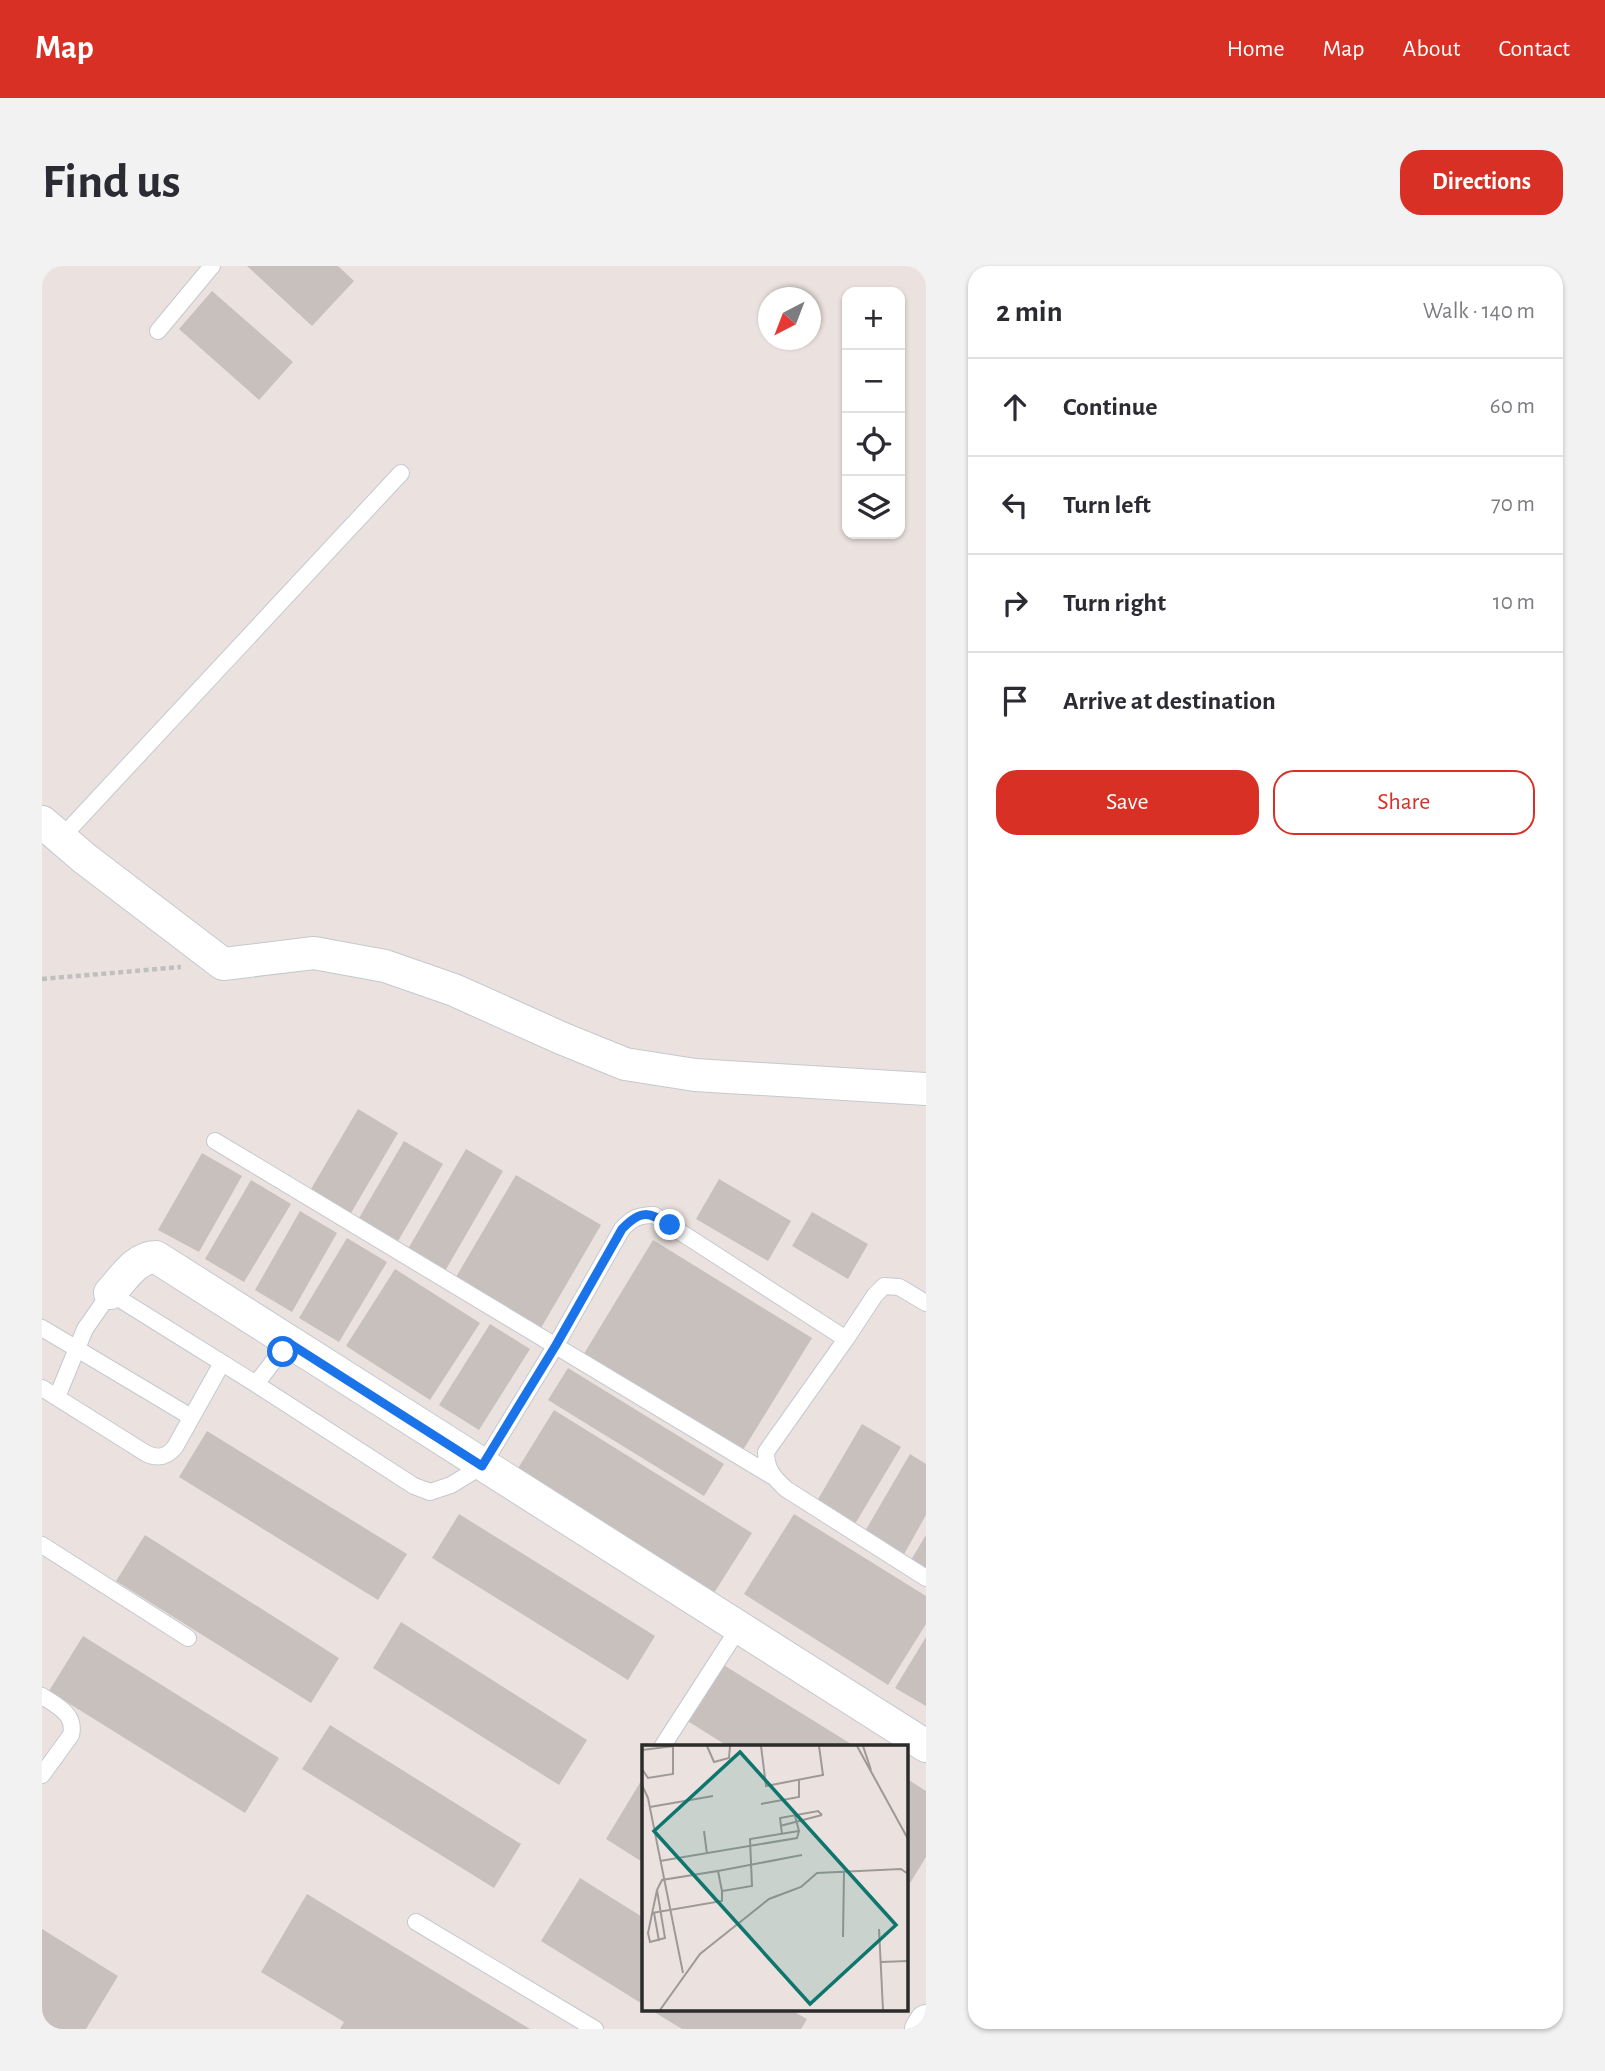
<!DOCTYPE html>
<html lang="en">
<head>
<meta charset="utf-8">
<style>
  :root { --surface:#fff; --page:#f2f2f3; --text:#2b2b33; --muted:#7c7c81; --line:#e1e1e2; --accent:#d93025 }
  body { margin:0; font-family:"Alegreya Sans",sans-serif; background:var(--page); color:var(--text) }
  .controls { position:absolute; right:21px; top:21px; display:grid; overflow:hidden; border-radius:14px; box-shadow:0 2px 5px #0004 }
  .controls button { width:63px; height:63px; display:grid; place-items:center; padding:0; border:0; border-bottom:2px solid var(--line); background:var(--surface); color:var(--text); font:35px sans-serif }
  .compass { position:absolute; left:716px; top:21px; width:63px; height:63px; border-radius:50%; background:var(--surface); box-shadow:0 2px 5px #0004; rotate:222deg }
  .stop { position:absolute; width:21px; height:21px; margin:-16px; border:5px solid #1a73e8; border-radius:50%; background:#fff }
  .stop.end { background:#1a73e8; border-color:#fff; box-shadow:0 2px 7px #0008 }
  .list { margin:0; padding:0; list-style:none }
  h2 { display:flex; justify-content:space-between; align-items:center; height:91px; margin:0; padding:0 28px; font-size:30px }
  h2 small { font-size:23px; font-weight:400; color:var(--muted) }
  .list li { display:grid; grid-template-columns:46px 1fr auto; gap:21px; align-items:center; box-sizing:border-box; height:98px; padding:0 28px; border-top:2px solid var(--line) }
  .list b { display:block; font-size:26px; white-space:nowrap }
  .list em { font-size:23px; font-style:normal; color:var(--muted) }
  .actions { display:flex; gap:14px; padding:21px 28px }
  .actions a { flex:1; padding:16px 0; border:2px solid var(--accent); border-radius:21px; text-align:center; font-size:24px; color:var(--accent) }
  .actions .main { background:var(--accent); color:#fff }
  .icon { flex:none; width:38px; height:38px; fill:none; stroke:currentColor; stroke-width:2; stroke-linecap:round; stroke-linejoin:round }
  .map { position:relative; flex:none; width:884px; height:1763px; overflow:hidden; border-radius:21px }
  header { display:flex; align-items:center; gap:42px; box-sizing:border-box; height:98px; padding:0 35px; background:var(--accent); color:#fff }
  header strong { font-size:33px }
  nav { display:flex; gap:38px; margin-inline-start:auto; font-size:24px }
  .intro { display:flex; align-items:center; justify-content:space-between; box-sizing:border-box; height:168px; padding:0 42px }
  h1 { margin:0; font-size:49px }
  .button { padding:18px 32px; border-radius:21px; background:var(--accent); color:#fff; font-size:24px; font-weight:700 }
  main { display:flex; gap:42px; padding:0 42px }
  aside { flex:1; background:var(--surface); border-radius:21px; box-shadow:0 2px 5px #0004 }
  .map>svg:first-child { display:block }
</style>
</head>
<body>
<header>
<strong>Map</strong>
<nav><a>Home</a><a>Map</a><a>About</a><a>Contact</a></nav>
</header>
<div class="intro"><h1>Find us</h1><a class="button">Directions</a></div>
<main>
<div class="map">
<svg width="884" height="1763" viewBox="0 0 884 1763">
  <rect width="100%" height="100%" fill="#ebe2df"/>
  <path fill="#c7c0bd" d="M205,0H296L312,15L270,60Z
    M170,25L251,96L217,134L137,63Z
    M316,843L356,867L309,947L269,923Z
    M362,875L401,898L356,975L317,952Z
    M424,883L461,905L403,1005L366,983Z
    M160,887L200,910L157,986L116,964Z
    M474,909L559,959L499,1062L414,1011Z
    M677,913L749,955L726,995L654,953Z
    M209,914L249,938L202,1016L163,993Z
    M258,945L295,967L250,1046L213,1024Z
    M770,946L826,978L806,1013L750,980Z
    M305,972L345,996L297,1076L257,1052Z
    M611,974L770,1072L698,1189L540,1091Z
    M353,1003L438,1057L388,1134L304,1080Z
    M448,1058L488,1083L437,1164L397,1139Z
    M526,1102L682,1198L662,1230L506,1134Z
    M512,1144L710,1267L672,1327L475,1204Z
    M820,1158L859,1181L813,1258L775,1235Z
    M165,1165L365,1288L336,1334L137,1211Z
    M868,1188L884,1198V1249L861,1290L822,1267Z
    M417,1248L613,1370L586,1414L390,1292Z
    M752,1248L884,1330V1358L846,1419L702,1328Z
    M103,1269L297,1392L269,1437L74,1315Z
    M884,1269V1303L869,1294Z
    M359,1356L545,1474L517,1519L331,1402Z
    M41,1370L237,1492L203,1547L7,1425Z
    M884,1371V1440L853,1422Z
    M680,1398L814,1481H687L644,1454Z
    M288,1459L479,1578L452,1622L260,1503Z
    M602,1510V1597L564,1573Z
    M865,1513L884,1525V1591L865,1622Z
    M538,1612L602,1652V1739L499,1675Z
    M265,1628L488,1763H298L302,1756L219,1706Z
    M0,1663L76,1710L44,1763H0Z
    M609,1744H749L765,1753L759,1763H640Z"/>
  <g fill="none" stroke-linecap="round" stroke-linejoin="round">
    <g stroke="#c3c9d0" stroke-width="18">
      <path id="lane" d="M116,65L170,0
        M19,572L359,207
        M173,875L730,1210
        M0,1062L149,1151
        M804,1073L724,1186C724,1204 732,1212 744,1223L884,1312
        M214,1118L230,1097L250,1079
        M0,1122L105,1188C117,1193 125,1191 133,1181L180,1097
        M15,1131L43,1063L68,1027L214,1118L372,1220L388,1226L409,1219L440,1200L514,1079L580,963C590,952 597,949 612,949L804,1073L833,1029L842,1020L857,1021L884,1037
        M0,1279L146,1372
        M0,1430C15,1440 34,1448 29,1469L0,1509
        M620,1481L698,1360
        M374,1656L553,1763"/>
    </g>
    <g stroke="#c3c9d0" stroke-width="34">
      <path id="street" d="M0,556L42,592L181,698L272,687L343,700L412,724L519,772L583,798L653,809L884,823
        M68,1027C81,1013 94,991 114,991L884,1480
        M879,1763L884,1755"/>
    </g>
    <path stroke="#bfbfbf" stroke-width="4.5" stroke-dasharray="5 3.5" stroke-linecap="butt" d="M0,713L139,701"/>
    <use href="#lane" stroke="#fff" stroke-width="16"/>
    <use href="#street" stroke="#fff" stroke-width="32"/>
  </g>
  <g fill="none" stroke-linecap="round" stroke-linejoin="round">
    <path stroke="#1a73e8" stroke-width="9" d="M241,1086L250,1079L440,1200L514,1079L580,963C599,943 607,946 628,959"/>
  </g>
  <g transform="translate(600 1479)">
    <rect width="266" height="266" fill="#ebe2df"/>
    <path fill="none" stroke="#9e9997" stroke-width="2" d="M65,1L72,17L87,13L88,1M119,1L124,41L181,30L177,1M215,1L266,94M221,1L229,25M0,5L32,1M0,24L6,33L31,29V1M0,40L6,53L41,228M119,59L157,52V35M8,62L71,51M138,81L180,70M62,86L65,109M140,89L138,73L176,66L180,70M18,116L155,93L157,86M76,126L160,110M15,145L23,193L8,197L6,188ZM15,145L20,135L76,126L80,146M10,168L80,156V146L110,141L108,94L157,86L153,71M12,168L17,196M237,184L241,265M201,192L202,126M239,217L266,216M18,265L58,209L127,154L159,142L175,128L259,124L266,129"/>
    <path fill="#0f766e" fill-opacity="0.15" stroke="#0f766e" stroke-width="3.5" d="M98,7L254,180L168,259L12,86Z"/>
    <rect width="266" height="266" fill="none" stroke="#2b2b2b" stroke-width="3.5"/>
  </g>
</svg>
<div class="controls">
<button>+</button>
<button>−</button>
<button><svg class="icon" aria-label="locate" viewBox="0 0 24 24"><circle cx="12" cy="12" r="6"/><path d="M12 2v4M12 18v4M2 12h4M18 12h4"/></svg></button>
<button><svg class="icon" aria-label="layers" viewBox="0 0 24 24"><path d="M12 4l9 5-9 5-9-5zM3 14l9 5 9-5"/></svg></button>
</div>
<svg class="compass" viewBox="-18 -18 36 36"><path d="M0-13l5 13h-10z" fill="#e53935"/><path d="M0 13l5-13h-10z" fill="#7c7c81"/></svg>
<div class="stop" style="left:241px;top:1086px"></div>
<div class="stop end" style="left:628px;top:959px"></div>
</div>
<aside>
<h2>2 min<small>Walk · 140 m</small></h2>
<ul class="list">
<li><svg class="icon" aria-label="ahead" viewBox="0 0 24 24"><path d="M12 20V5M6 11l6-6 6 6"/></svg><div><b>Continue</b></div><em>60 m</em></li>
<li><svg class="icon" aria-label="left" viewBox="0 0 24 24"><path d="M17 20v-9H6M10 6l-5 5 5 5"/></svg><div><b>Turn left</b></div><em>70 m</em></li>
<li><svg class="icon" aria-label="right" viewBox="0 0 24 24"><path d="M7 20v-9h11M14 6l5 5-5 5"/></svg><div><b>Turn right</b></div><em>10 m</em></li>
<li><svg class="icon" aria-label="arrive" viewBox="0 0 24 24"><path d="M6 21V4h12l-3 4 3 4H6"/></svg><div><b>Arrive at destination</b></div></li>
</ul>
<div class="actions"><a class="main">Save</a><a>Share</a></div>
</aside>
</main>
</body>
</html>
